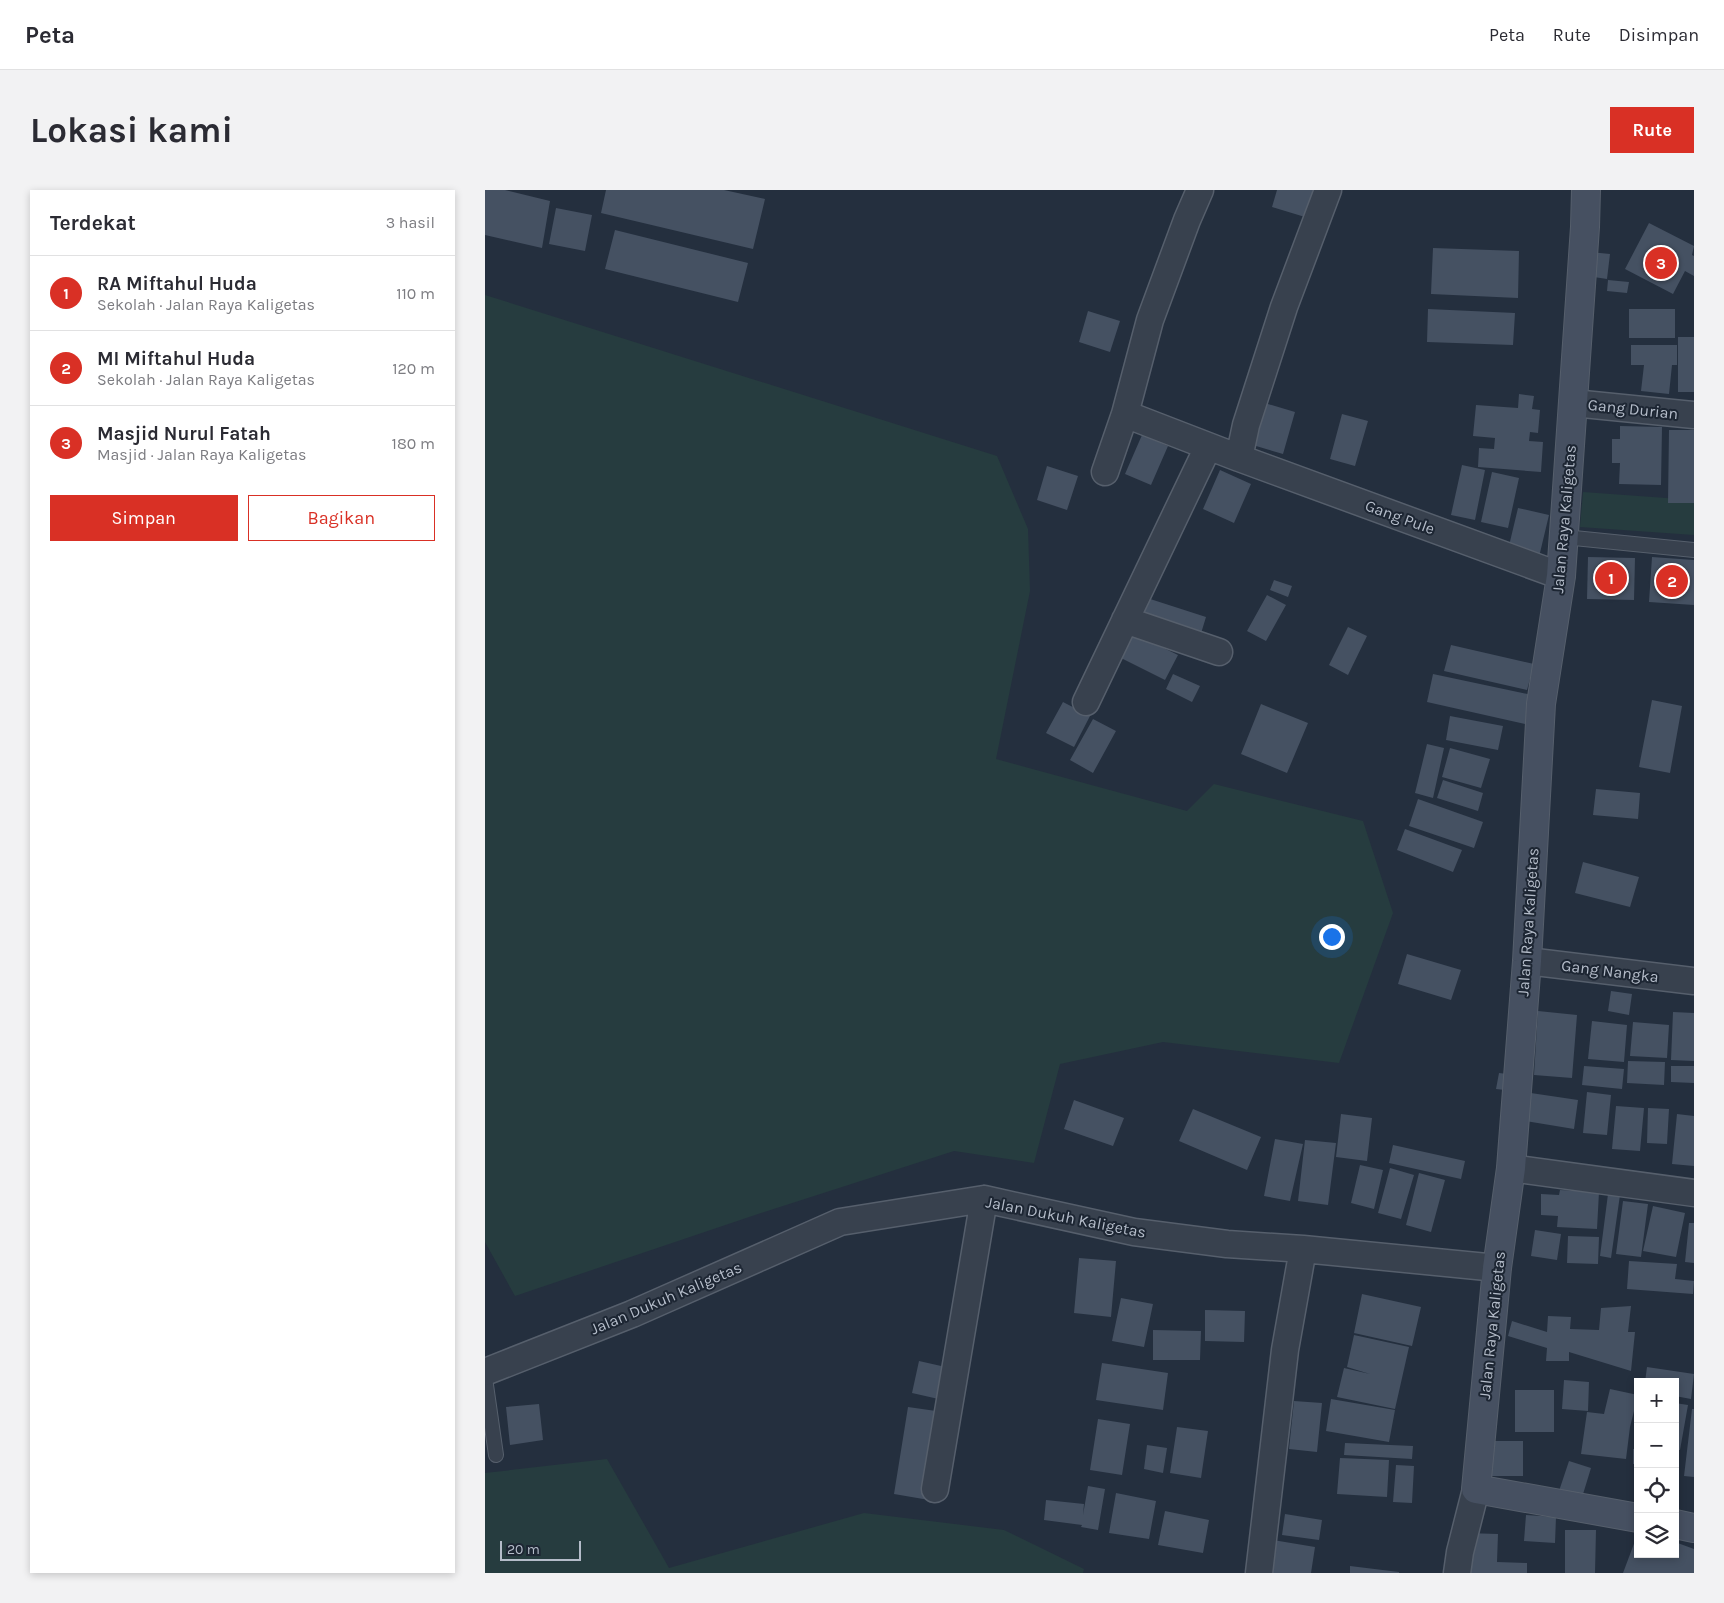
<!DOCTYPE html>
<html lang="id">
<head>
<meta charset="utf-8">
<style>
  :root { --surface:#fff; --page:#f2f2f3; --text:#2b2b33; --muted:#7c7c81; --line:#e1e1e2; --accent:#d93025 }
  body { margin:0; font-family:Karla,sans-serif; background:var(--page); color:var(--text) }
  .controls { position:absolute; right:15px; bottom:15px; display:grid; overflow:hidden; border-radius:0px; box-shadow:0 2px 8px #0003 }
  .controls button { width:45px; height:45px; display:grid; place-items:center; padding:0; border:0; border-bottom:1px solid var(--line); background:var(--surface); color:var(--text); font:25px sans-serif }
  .scale { position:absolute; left:15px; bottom:12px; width:81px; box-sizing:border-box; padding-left:5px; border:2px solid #b4bcc9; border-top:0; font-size:14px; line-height:18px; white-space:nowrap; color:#b4bcc9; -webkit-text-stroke:4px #1d2633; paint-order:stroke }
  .you { position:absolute; left:846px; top:746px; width:18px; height:18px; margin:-12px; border:4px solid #fff; border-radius:50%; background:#1a73e8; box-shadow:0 0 0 8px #1a73e833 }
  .badge { display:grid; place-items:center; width:32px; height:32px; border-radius:50%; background:var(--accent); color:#fff; font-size:16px; font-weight:700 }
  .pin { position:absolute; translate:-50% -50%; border:2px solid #fff; box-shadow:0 1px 5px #0006 }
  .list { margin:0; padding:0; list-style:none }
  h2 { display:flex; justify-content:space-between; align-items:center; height:65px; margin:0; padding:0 20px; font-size:21px }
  h2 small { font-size:16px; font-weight:400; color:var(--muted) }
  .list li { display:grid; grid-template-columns:32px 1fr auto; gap:15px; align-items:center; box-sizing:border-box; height:75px; padding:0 20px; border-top:1px solid var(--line) }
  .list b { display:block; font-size:19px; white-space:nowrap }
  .list p { margin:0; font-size:16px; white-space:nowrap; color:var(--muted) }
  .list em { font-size:16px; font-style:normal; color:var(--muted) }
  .actions { display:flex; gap:10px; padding:15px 20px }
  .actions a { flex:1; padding:11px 0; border:1px solid var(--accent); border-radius:0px; text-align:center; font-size:18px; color:var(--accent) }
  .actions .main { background:var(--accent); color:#fff }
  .icon { flex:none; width:28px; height:28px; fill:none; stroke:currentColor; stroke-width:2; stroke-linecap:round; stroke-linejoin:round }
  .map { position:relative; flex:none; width:1209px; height:1383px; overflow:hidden; border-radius:0px }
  header { display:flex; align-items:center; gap:30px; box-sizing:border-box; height:70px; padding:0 25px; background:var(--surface); border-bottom:1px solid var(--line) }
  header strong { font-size:24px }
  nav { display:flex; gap:28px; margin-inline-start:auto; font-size:18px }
  .intro { display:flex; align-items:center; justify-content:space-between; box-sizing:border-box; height:120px; padding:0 30px }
  h1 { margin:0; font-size:35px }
  .button { padding:12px 22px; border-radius:0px; background:var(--accent); color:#fff; font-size:18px; font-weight:700 }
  main { display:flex; gap:30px; padding:0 30px }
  aside { flex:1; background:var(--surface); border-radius:0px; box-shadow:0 2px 8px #0003 }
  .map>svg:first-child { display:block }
</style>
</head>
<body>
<header>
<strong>Peta</strong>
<nav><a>Peta</a><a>Rute</a><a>Disimpan</a></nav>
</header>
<div class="intro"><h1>Lokasi kami</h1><a class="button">Rute</a></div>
<main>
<aside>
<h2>Terdekat<small>3 hasil</small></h2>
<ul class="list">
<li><span class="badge">1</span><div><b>RA Miftahul Huda</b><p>Sekolah · Jalan Raya Kaligetas</p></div><em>110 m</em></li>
<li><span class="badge">2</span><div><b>MI Miftahul Huda</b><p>Sekolah · Jalan Raya Kaligetas</p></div><em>120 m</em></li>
<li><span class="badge">3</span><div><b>Masjid Nurul Fatah</b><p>Masjid · Jalan Raya Kaligetas</p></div><em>180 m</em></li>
</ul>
<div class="actions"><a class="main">Simpan</a><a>Bagikan</a></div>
</aside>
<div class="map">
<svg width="1209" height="1383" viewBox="0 0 1209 1383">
  <rect width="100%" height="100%" fill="#242f3e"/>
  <path fill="#263c3f" d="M0,105L512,266L543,339L545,401L511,569L702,621L729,594L878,631L908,723L854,873L678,852L575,874L549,973L469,961L276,1023L30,1106L0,1052Z
    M1098,302L1209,310V345L1095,337Z
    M122,1269L184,1378L379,1323L519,1340L599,1379L598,1383H0V1283Z"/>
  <path fill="#455162" d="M0,0H20L65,11L57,58L0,45Z
    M121,0H239L280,9L268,59L116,23Z
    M792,0H829L820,27L787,17Z
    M71,18L107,25L100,61L64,54Z
    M1164,33L1209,56L1207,65L1209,66V86L1200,81L1188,104L1140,79Z
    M130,40L263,73L253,112L120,79Z
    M948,58L1034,61L1033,108L946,104Z
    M1105,62L1125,64L1122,89L1102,86Z
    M1123,90L1144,92L1142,103L1122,101Z
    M943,119L1030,123L1028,155L942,152Z
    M1144,119H1190V148H1144Z
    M603,121L635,131L625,162L594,152Z
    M1193,147H1209V202H1193Z
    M1146,155H1192V175H1187L1184,204L1156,201L1159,175H1146Z
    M1034,204L1049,206L1047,219L1055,220L1053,243L1045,242L1044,251L1058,252L1056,282L993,277L994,258L1009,259L1010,248L988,246L991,215L1033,218Z
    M773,211L810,222L798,264L761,253Z
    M857,224L883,231L870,276L845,269Z
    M1135,236L1177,237L1176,295L1134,294L1135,273H1127V249H1135Z
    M1184,240H1209V313H1183Z
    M657,245L683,256L666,295L640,284Z
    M977,275L1000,280L990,330L966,325Z
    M562,276L593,286L582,320L552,310Z
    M735,280L766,294L749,333L718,319Z
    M1007,282L1034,288L1023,338L996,332Z
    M1033,318L1064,325L1054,367L1023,360Z
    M1103,367L1150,368L1149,410L1102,409Z
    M1167,367L1209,370V415L1164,412Z
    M789,390L807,396L803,407L785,400Z
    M782,405L801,415L781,451L762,441Z
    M659,407L721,427L714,450L652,429Z
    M863,437L882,446L863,485L844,475Z
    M646,442L693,465L680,490L634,467Z
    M966,455L1049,474L1042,500L959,481Z
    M688,484L715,496L707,512L681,499Z
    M948,484L1047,505L1040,534L942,512Z
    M1167,510L1197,516L1185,583L1154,577Z
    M578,512L605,526L589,557L561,543Z
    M776,514L823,533L802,583L756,564Z
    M965,526L1018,536L1013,560L961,550Z
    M608,529L631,541L608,583L585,570Z
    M942,554L959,558L948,608L930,603Z
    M965,558L1005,569L996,598L957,587Z
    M958,590L998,603L993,621L952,608Z
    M1111,599L1155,603L1153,629L1108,625Z
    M933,609L998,632L989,658L924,636Z
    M920,639L977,660L968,682L912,660Z
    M1098,672L1154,687L1145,717L1090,703Z
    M922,764L976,780L966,810L913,794Z
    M1126,801L1147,804L1144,825L1123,821Z
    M1053,821L1092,825L1087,888L1049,885Z
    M1188,822L1209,823V871L1186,870Z
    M1107,831L1142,835L1139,872L1103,869Z
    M1148,832L1184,835L1182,868L1145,866Z
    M1143,871L1180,872L1179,895L1142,893Z
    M1099,876L1139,879L1137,899L1097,895Z
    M1186,876H1209V893L1186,892Z
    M1014,883L1031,885L1029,901L1011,899Z
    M1039,902L1093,910L1089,939L1035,930Z
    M1102,902L1126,905L1122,945L1098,943Z
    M589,910L639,928L628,956L579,939Z
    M1131,916L1159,918L1155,961L1127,959Z
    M1163,918L1184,919L1182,954L1162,953Z
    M708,919L776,947L762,980L694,951Z
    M856,924L887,928L882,971L851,967Z
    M1192,924L1209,926V976L1187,974Z
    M790,949L818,954L805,1011L779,1006Z
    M820,950L851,953L843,1015L813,1011Z
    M908,955L980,971L976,989L904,973Z
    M875,975L898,980L889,1019L866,1013Z
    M905,978L929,985L916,1029L893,1023Z
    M934,983L960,990L946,1042L921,1035Z
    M1075,1000L1114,1002L1112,1039L1072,1037L1073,1026L1056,1025V1004L1074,1005Z
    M1123,1004L1135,1005L1126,1068L1115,1066Z
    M1138,1011L1163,1014L1156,1067L1131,1064Z
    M1168,1016L1200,1023L1191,1067L1158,1061Z
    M1204,1033H1209V1073L1200,1072Z
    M1050,1040L1076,1044L1072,1070L1046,1066Z
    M1083,1046L1114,1047L1113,1074L1082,1073Z
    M594,1068L631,1071L626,1127L589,1123Z
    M1144,1071L1192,1074L1190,1089L1209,1091L1208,1104L1142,1099Z
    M877,1104L936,1117L927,1156L869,1143Z
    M636,1108L668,1114L659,1157L627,1151Z
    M1146,1116L1143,1142H1150L1146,1181L1084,1162V1171H1061L1062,1158L1023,1146L1027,1131L1062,1142L1063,1126L1086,1127L1085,1139L1114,1140L1116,1118Z
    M720,1120L760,1121L759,1152L720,1151Z
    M668,1140L716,1141L715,1170H668Z
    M869,1145L924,1157L910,1219L852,1207L859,1178L885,1184L862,1177Z
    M434,1171L465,1178L458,1210L427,1203Z
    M617,1173L683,1183L678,1220L611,1210Z
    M1162,1177L1209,1184L1206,1209L1190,1206V1192H1160Z
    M1079,1190L1104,1192L1103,1221L1077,1219Z
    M1125,1199L1153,1205L1145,1237L1141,1269L1096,1264L1102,1222L1119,1224Z
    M1030,1200H1069V1242H1030Z
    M846,1209L910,1220L904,1252L841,1241Z
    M809,1211L837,1213L832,1262L804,1259Z
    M1190,1213L1203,1215L1195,1260H1190Z
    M54,1214L58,1250L25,1255L21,1217Z
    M423,1217L458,1222L444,1310L409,1304Z
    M1207,1219H1209V1287L1199,1286Z
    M613,1229L645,1234L637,1285L605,1280Z
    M692,1237L723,1241L716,1288L685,1283Z
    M1006,1251H1038V1286H1006Z
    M860,1253L928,1256L927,1269L859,1265Z
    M662,1255L682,1258L678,1283L659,1279Z
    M1148,1259H1153V1274H1148Z
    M855,1268L904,1270L902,1307L852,1304Z
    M1084,1271L1106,1278L1095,1314L1072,1307Z
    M911,1275L929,1276L927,1313L908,1312Z
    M603,1296L620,1299L613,1340L596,1337L597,1335L559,1330L561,1310L599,1314L598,1325Z
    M631,1303L671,1311L664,1349L624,1343Z
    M680,1321L724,1330L718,1363L673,1355Z
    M800,1324L837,1330L834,1350L797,1345Z
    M1041,1325L1071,1327L1070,1353L1039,1351Z
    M1080,1340H1111L1110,1383H1080Z
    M981,1343L1013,1344L1012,1372L1042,1373V1383H979Z
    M1153,1343V1364H1190V1352L1209,1359V1383H1138Z
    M788,1350L830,1357L826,1383H783Z
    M865,1376L914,1382V1383H865Z"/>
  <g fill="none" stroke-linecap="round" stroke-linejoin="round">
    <g stroke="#565f6c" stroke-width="16">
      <path id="lane" d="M1079,347L1209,360
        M0,1188L11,1265"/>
    </g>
    <g stroke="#565f6c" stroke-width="29">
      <path id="street" d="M1088,213L1209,225
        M640,224L754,268L761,235L799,117L843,0
        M754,268L1076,386
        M620,282L640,224L665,130L702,30L715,0
        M640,430L734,462
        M601,512L723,257
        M1042,771L1209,791
        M1026,978L1209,1003
        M0,1182L147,1124L355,1032L499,1009L649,1042L742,1054L818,1059L1012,1078
        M450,1299L499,1009
        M774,1383L800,1160L818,1059
        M972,1383L975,1362L991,1299"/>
    </g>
    <g stroke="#565f6c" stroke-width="30">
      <path id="secondary" d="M1101,0L1100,37L1076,386L1056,514L1042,771L1026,978L1012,1078L991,1299L1153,1328
        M1190,1334L1209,1338"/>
    </g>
    <use href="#lane" stroke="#38414e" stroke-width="14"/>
    <use href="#street" stroke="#38414e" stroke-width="26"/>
    <use href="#secondary" stroke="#465061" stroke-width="28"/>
  </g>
  <g text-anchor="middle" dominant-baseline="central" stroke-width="4" stroke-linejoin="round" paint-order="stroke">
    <g font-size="16" fill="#b4bcc9" stroke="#1d2633">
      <text transform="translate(1148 219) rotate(6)">Gang Durian</text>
      <text transform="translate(915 327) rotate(20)">Gang Pule</text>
      <text transform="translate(1079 329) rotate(-85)">Jalan Raya Kaligetas</text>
      <text transform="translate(1043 732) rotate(-86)">Jalan Raya Kaligetas</text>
      <text transform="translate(1125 781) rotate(7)">Gang Nangka</text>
      <text transform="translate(581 1027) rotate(11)">Jalan Dukuh Kaligetas</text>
      <text transform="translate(181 1108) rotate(-23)">Jalan Dukuh Kaligetas</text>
      <text transform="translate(1007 1135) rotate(-84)">Jalan Raya Kaligetas</text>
    </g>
  </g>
</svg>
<div class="controls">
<button>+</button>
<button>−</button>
<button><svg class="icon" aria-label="locate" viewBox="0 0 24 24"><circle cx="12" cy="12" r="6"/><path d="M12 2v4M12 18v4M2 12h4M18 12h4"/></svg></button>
<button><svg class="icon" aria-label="layers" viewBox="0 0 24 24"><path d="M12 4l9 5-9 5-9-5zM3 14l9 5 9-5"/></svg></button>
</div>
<div class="scale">20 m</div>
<div class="you"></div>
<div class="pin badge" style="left:1126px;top:388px">1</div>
<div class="pin badge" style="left:1187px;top:391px">2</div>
<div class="pin badge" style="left:1176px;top:73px">3</div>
</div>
</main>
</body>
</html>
